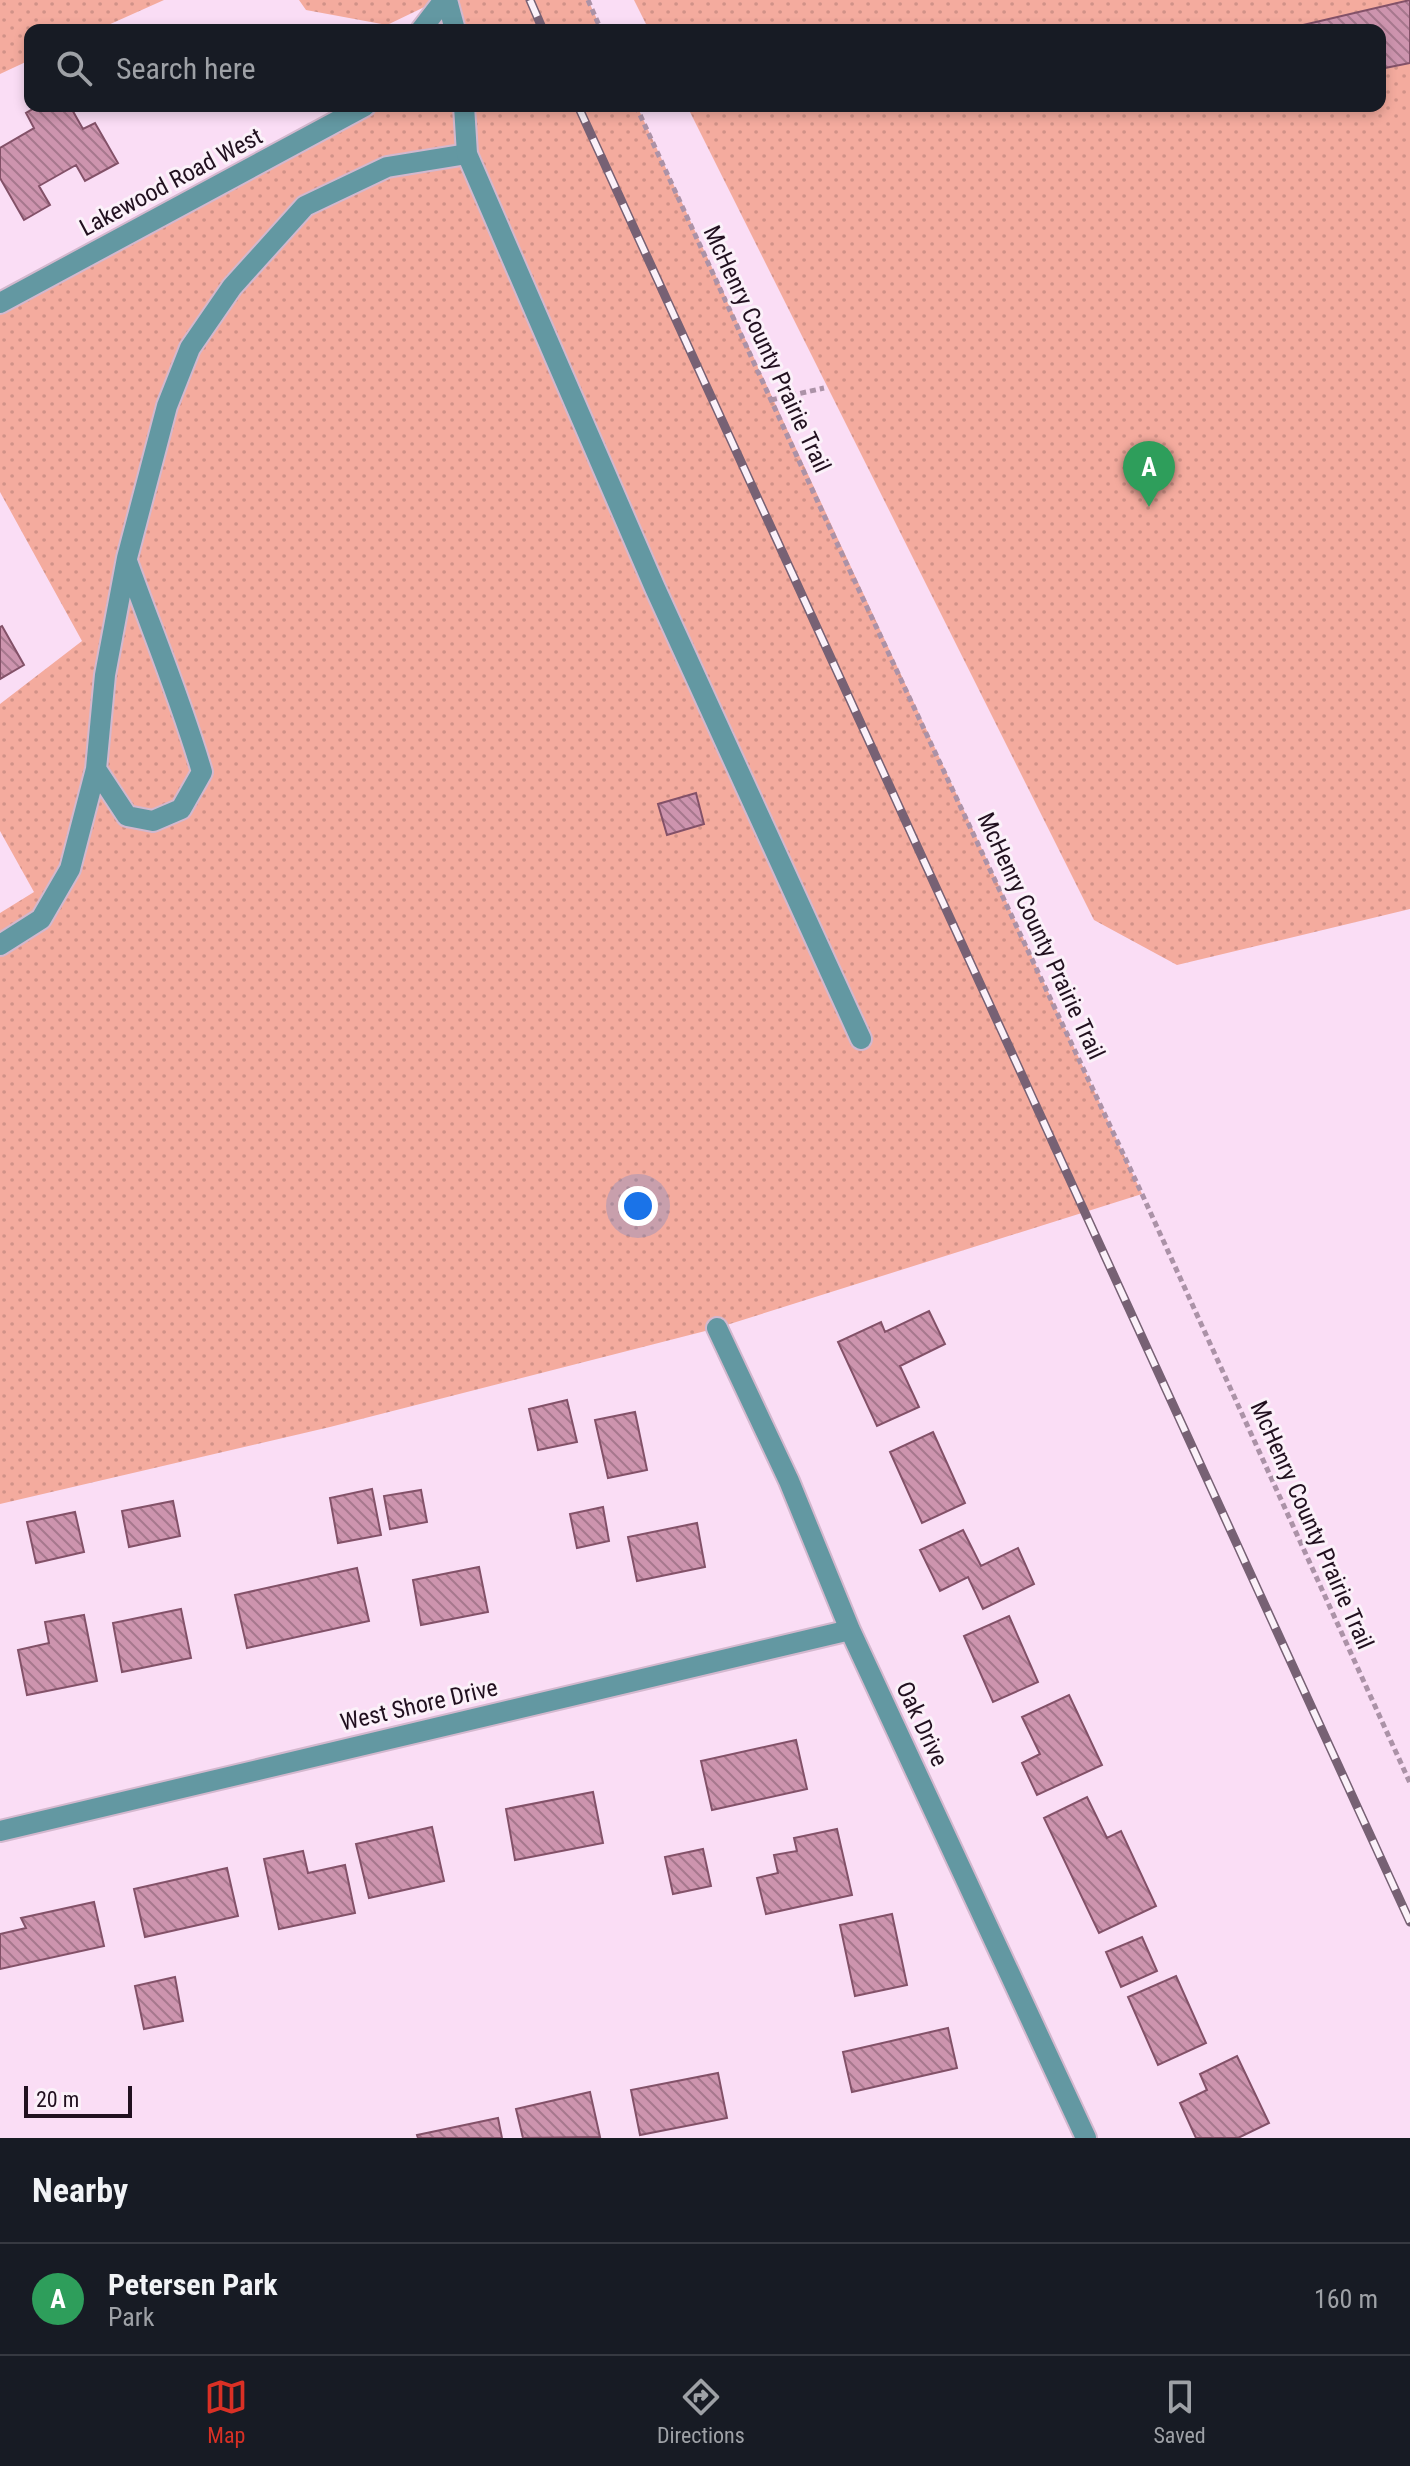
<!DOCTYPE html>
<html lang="en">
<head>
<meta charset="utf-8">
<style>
  :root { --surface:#171b24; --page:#20242c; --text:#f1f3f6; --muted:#9ea1a6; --line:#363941; --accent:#d93025 }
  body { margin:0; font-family:"Roboto Condensed",sans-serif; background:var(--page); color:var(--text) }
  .scale { position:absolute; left:24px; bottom:20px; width:108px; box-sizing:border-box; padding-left:8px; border:4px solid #21101f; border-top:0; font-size:22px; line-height:28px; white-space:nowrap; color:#21101f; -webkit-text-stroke:6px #fbf1f9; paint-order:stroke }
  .you { position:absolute; left:638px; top:1206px; width:28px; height:28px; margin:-20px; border:6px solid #fff; border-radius:50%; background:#1a73e8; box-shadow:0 0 0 12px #1a73e833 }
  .badge { display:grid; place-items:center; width:52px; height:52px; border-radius:50%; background:var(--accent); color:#fff; font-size:26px; font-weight:700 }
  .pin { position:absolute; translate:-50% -66px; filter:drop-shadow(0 2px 4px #0008) }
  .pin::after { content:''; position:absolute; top:42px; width:28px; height:24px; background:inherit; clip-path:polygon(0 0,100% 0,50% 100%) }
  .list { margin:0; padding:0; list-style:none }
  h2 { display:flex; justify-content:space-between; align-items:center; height:104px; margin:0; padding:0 32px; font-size:34px }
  h2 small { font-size:26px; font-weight:400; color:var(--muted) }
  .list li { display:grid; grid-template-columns:52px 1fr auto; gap:24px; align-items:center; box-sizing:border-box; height:112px; padding:0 32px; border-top:2px solid var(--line) }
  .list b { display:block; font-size:30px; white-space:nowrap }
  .list p { margin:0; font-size:26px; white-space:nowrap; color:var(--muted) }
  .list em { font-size:26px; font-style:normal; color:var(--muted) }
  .icon { flex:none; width:44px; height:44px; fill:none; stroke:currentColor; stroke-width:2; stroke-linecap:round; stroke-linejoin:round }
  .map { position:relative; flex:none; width:1410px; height:2138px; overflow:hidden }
  .search { position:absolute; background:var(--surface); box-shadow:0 4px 12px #0003; left:24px; right:24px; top:24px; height:88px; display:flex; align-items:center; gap:20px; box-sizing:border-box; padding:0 28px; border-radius:16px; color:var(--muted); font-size:30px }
  .sheet { height:216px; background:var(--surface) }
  nav { display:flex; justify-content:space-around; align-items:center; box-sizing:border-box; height:112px; border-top:2px solid var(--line); background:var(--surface); font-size:22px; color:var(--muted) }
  nav a { display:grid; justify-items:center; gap:4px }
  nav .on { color:var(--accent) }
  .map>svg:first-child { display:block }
</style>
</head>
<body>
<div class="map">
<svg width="1410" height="2138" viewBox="0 0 1410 2138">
  <defs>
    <pattern id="park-dots" width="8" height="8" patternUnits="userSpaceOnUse" patternTransform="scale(2)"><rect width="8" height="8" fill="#f4ab9e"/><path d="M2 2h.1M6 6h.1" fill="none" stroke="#d19288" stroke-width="1.8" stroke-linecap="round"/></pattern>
    <pattern id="building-back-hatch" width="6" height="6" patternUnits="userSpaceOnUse" patternTransform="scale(2)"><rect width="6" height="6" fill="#cd94ae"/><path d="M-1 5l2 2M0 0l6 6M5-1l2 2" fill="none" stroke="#a6778d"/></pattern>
  </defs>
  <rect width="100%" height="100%" fill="#faddf5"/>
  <path fill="url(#park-dots)" d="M0,0H164L97,30H30V60L0,74Z
    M299,0H439L387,25L306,10Z
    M444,0H588L602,30H422Z
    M634,0H1410V909L1177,965L1094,920L687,106H1380V30H649Z
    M365,106H637L1142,1194L717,1328L330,1427L0,1504V913L34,892L0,831V704L82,641L0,492V303Z"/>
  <path fill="url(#building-back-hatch)" stroke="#835168" stroke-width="2" d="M1410,0V63L1380,69V30L1286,29Z
    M38,106H70L83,129L95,123L118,163L85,181L76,165L39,186L50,205L24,220L0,178V148L34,128L26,113Z
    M2,626L24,665L0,679V627Z
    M696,793L704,824L667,835L658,804Z
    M929,1311L945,1344L900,1366L919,1407L877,1426L838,1342L881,1322L885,1332Z
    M567,1400L577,1442L538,1450L529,1409Z
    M635,1412L647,1470L608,1478L595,1420Z
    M933,1432L965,1503L922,1523L890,1452Z
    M372,1489L381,1535L338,1543L330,1498Z
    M421,1490L427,1522L390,1529L384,1496Z
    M173,1501L180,1536L129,1547L122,1511Z
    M603,1507L609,1541L577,1548L570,1514Z
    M75,1512L84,1552L36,1563L27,1522Z
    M697,1523L705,1567L637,1581L628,1537Z
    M963,1530L981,1566L1018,1548L1034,1584L983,1609L968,1577L940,1591L920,1550Z
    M479,1567L488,1612L421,1625L413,1580Z
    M357,1568L369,1621L247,1648L235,1595Z
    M181,1609L191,1658L122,1672L113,1623Z
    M84,1615L97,1681L27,1695L18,1650L49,1643L45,1622Z
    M1009,1616L1038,1682L993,1702L964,1636Z
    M1069,1695L1102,1765L1037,1795L1022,1763L1040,1754L1022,1717Z
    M796,1740L807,1789L712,1810L701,1761Z
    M593,1792L603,1843L515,1860L506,1809Z
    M1087,1797L1107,1838L1121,1831L1156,1906L1099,1933L1044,1818Z
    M432,1827L444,1881L369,1898L356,1844Z
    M837,1829L852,1895L766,1914L757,1878L778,1873L774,1855L797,1851L794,1838Z
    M703,1849L711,1886L673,1894L665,1857Z
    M303,1851L308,1873L345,1865L355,1913L279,1929L264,1859Z
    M227,1868L238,1916L145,1937L134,1889Z
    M94,1902L104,1946L0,1969V1934L26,1928L21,1918Z
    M892,1914L907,1985L855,1996L840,1925Z
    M1142,1937L1157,1971L1121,1987L1106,1952Z
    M1176,1976L1206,2043L1158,2065L1128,1997Z
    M175,1977L183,2021L144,2029L135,1986Z
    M948,2028L957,2068L852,2092L843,2052Z
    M1237,2056L1269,2123L1238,2138H1196L1180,2103L1207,2090L1200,2074Z
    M718,2073L727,2118L640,2135L631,2090Z
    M590,2092L600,2137L523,2138L516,2109Z
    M498,2118L502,2138H418L417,2135Z"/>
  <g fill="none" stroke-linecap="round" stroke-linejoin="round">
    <g stroke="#d3b8ce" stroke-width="24">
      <path id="service" d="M96,769L127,816L153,821L181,809L202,772C181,700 152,631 127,561
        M0,945L41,919L70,869L96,769L105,675L127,558L167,406L190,348L232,287L305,206L387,167L467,154"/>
    </g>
    <g stroke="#d3b8ce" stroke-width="24">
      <path id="minor" d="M447,0L455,30
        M421,30L444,0
        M464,106L467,154L655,588L861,1039
        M0,303L365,106
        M717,1328L789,1481L850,1630L1086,2138
        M0,1831L850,1630"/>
    </g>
    <path stroke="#ab92a7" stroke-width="5" stroke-dasharray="6 4" stroke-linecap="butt" d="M588,0L601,30
      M636,106L828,524L1142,1194L1410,1783
      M771,400L824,388"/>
    <use href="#service" stroke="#6398a2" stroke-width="20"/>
    <use href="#minor" stroke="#6398a2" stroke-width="20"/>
    <g stroke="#776174" stroke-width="9">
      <path id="rail" d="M530,0L543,30
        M578,106L1410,1922"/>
    </g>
    <use href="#rail" stroke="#fbf1f9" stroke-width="6" stroke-dasharray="18" stroke-linecap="butt"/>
  </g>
  <g text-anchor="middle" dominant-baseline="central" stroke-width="6" stroke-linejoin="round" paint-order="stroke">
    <g font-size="24" fill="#21101f" stroke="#fbf1f9">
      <text transform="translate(171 182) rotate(-28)">Lakewood Road West</text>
      <text transform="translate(767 349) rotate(65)">McHenry County Prairie Trail</text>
      <text transform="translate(1041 936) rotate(65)">McHenry County Prairie Trail</text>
      <text transform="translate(1312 1525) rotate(66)">McHenry County Prairie Trail</text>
      <text transform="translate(419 1705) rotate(-13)">West Shore Drive</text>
      <text transform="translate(922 1724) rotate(65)">Oak Drive</text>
    </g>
  </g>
</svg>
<div class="scale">20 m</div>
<div class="you"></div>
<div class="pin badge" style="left:1149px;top:507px;background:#2e9e5b">A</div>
<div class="search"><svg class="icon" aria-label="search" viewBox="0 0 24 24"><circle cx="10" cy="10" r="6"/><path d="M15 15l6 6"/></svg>Search here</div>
</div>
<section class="sheet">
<h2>Nearby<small></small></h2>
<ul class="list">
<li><span class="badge" style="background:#2e9e5b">A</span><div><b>Petersen Park</b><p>Park</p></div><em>160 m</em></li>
</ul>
</section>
<nav>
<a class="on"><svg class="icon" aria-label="map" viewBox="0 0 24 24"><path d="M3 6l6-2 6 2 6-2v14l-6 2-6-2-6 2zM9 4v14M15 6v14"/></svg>Map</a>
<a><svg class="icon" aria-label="directions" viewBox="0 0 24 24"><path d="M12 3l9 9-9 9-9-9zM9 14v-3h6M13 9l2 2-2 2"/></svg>Directions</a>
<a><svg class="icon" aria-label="saved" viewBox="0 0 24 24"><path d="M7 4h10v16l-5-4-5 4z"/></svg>Saved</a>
</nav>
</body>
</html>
